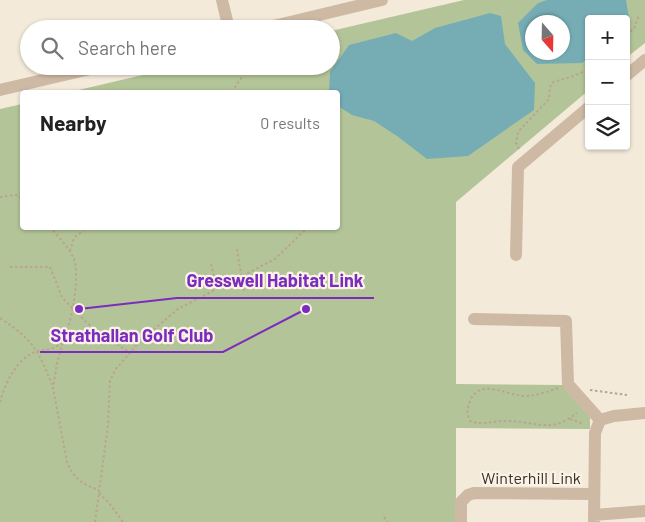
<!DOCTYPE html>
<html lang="en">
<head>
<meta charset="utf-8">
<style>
  :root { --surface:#fff; --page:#f2f2f2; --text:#222; --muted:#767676; --line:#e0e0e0 }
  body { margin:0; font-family:Barlow,sans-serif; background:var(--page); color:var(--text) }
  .controls { position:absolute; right:15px; top:15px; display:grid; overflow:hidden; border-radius:5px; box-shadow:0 1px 4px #0004 }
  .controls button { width:45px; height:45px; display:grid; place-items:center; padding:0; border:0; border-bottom:1px solid var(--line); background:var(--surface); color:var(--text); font:25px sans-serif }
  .compass { position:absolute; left:525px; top:15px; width:45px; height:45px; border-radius:50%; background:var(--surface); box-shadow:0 1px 4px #0004; rotate:160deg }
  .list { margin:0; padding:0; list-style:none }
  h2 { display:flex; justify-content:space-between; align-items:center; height:65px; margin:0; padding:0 20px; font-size:21px }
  h2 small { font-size:16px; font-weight:400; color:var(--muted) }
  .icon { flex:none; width:28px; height:28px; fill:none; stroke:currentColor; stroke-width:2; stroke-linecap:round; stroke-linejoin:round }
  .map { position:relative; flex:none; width:645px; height:522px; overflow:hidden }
  .search { position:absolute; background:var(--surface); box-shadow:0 1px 4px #0004; left:20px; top:20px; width:320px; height:55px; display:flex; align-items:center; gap:12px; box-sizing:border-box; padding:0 18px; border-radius:28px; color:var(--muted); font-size:19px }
  .panel { position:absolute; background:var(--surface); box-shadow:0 1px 4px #0004; left:20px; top:90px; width:320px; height:140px; border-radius:5px }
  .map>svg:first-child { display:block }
</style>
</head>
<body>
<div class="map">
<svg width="645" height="522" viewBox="0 0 645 522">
  <rect width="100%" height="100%" fill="#f4eada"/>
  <path fill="#b3c598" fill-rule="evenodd" d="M464,0H645V43L626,58V19H589V90L456,202V384L563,385L590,414V429L456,428V522H0V109L22,104V228H338V92H70L181,66H331V31ZM532,22H562V52H532Z"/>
  <path fill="#76adb5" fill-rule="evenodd" d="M547,0H626L630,24L626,27V19H589V58L582,63L537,64L523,50L518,23L538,3ZM532,22H562V52H532Z
    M490,13L501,16L505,44L535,83L534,110L468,156L427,159L397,136L374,121L352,115L338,106V92H329L330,72L349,45L396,33L412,41L435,28Z"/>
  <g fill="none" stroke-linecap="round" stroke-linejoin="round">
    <path stroke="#baa48e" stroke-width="2" stroke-dasharray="2.5 2.5" stroke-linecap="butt" d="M626,34L634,29L639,15
      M232,92L241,78L244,66
      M519,149L516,143L518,132L549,99L550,87L553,82L574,76L589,69
      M0,197L16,195L22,198
      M237,249L244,292
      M70,251L74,238L86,228
      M211,264L217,288
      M10,267H50L62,297L76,312L98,333L129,352
      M0,318C33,340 38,349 52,385
      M64,338L57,363L53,388L67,462C73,478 83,485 99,490
      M558,388C547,392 536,396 524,396C508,396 481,378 471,399C467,407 466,412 470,421C484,426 495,420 509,421C523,421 538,426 552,425C561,424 570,418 577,413
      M590,390L627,395
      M0,402C5,383 18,356 38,351C46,349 53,350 59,344C72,332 80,275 74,259C69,247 58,237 51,228
      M570,419L584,424
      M99,493L109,503L123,522
      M384,517L387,522
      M95,522L108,425L110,381L115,370L141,340L178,309L275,259L307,228"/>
    <path stroke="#cebaa4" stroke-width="12" d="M222,0L229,29
      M261,29L382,0
      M626,76L645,60
      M0,90L103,66
      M516,255L518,167L589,107
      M474,319L566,321L568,384L600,420
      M600,420L614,416L645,413
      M594,515L645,511
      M461,522V502L468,495L474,493L593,494
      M594,522L595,433L600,420"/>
  </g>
  <g text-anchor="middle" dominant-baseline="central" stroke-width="4.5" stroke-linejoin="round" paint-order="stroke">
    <g font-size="16" fill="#392e27" stroke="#fbf3e7">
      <text x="531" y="477">Winterhill Link</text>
    </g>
  </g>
  <path fill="none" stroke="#7b2cbf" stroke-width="2" d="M79 309L177 298H374M306 309L223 352H40"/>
  <g fill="#7b2cbf" stroke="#fbf3e7" stroke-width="2">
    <circle cx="79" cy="309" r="5"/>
    <circle cx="306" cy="309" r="5"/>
  </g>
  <g font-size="18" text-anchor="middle" font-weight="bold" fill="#7b2cbf" stroke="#fbf3e7" stroke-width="4.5" stroke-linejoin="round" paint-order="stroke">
    <text x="275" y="287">Gresswell Habitat Link</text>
    <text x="132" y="342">Strathallan Golf Club</text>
  </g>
</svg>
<div class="controls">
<button>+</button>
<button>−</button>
<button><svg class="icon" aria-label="layers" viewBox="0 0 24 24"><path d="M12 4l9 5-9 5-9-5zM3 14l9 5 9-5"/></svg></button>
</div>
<svg class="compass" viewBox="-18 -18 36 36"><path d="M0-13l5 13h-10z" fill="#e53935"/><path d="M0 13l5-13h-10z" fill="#767676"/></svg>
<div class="search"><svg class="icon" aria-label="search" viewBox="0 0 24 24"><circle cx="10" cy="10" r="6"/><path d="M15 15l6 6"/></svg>Search here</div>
<section class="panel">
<h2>Nearby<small>0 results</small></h2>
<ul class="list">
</ul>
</section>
</div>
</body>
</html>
